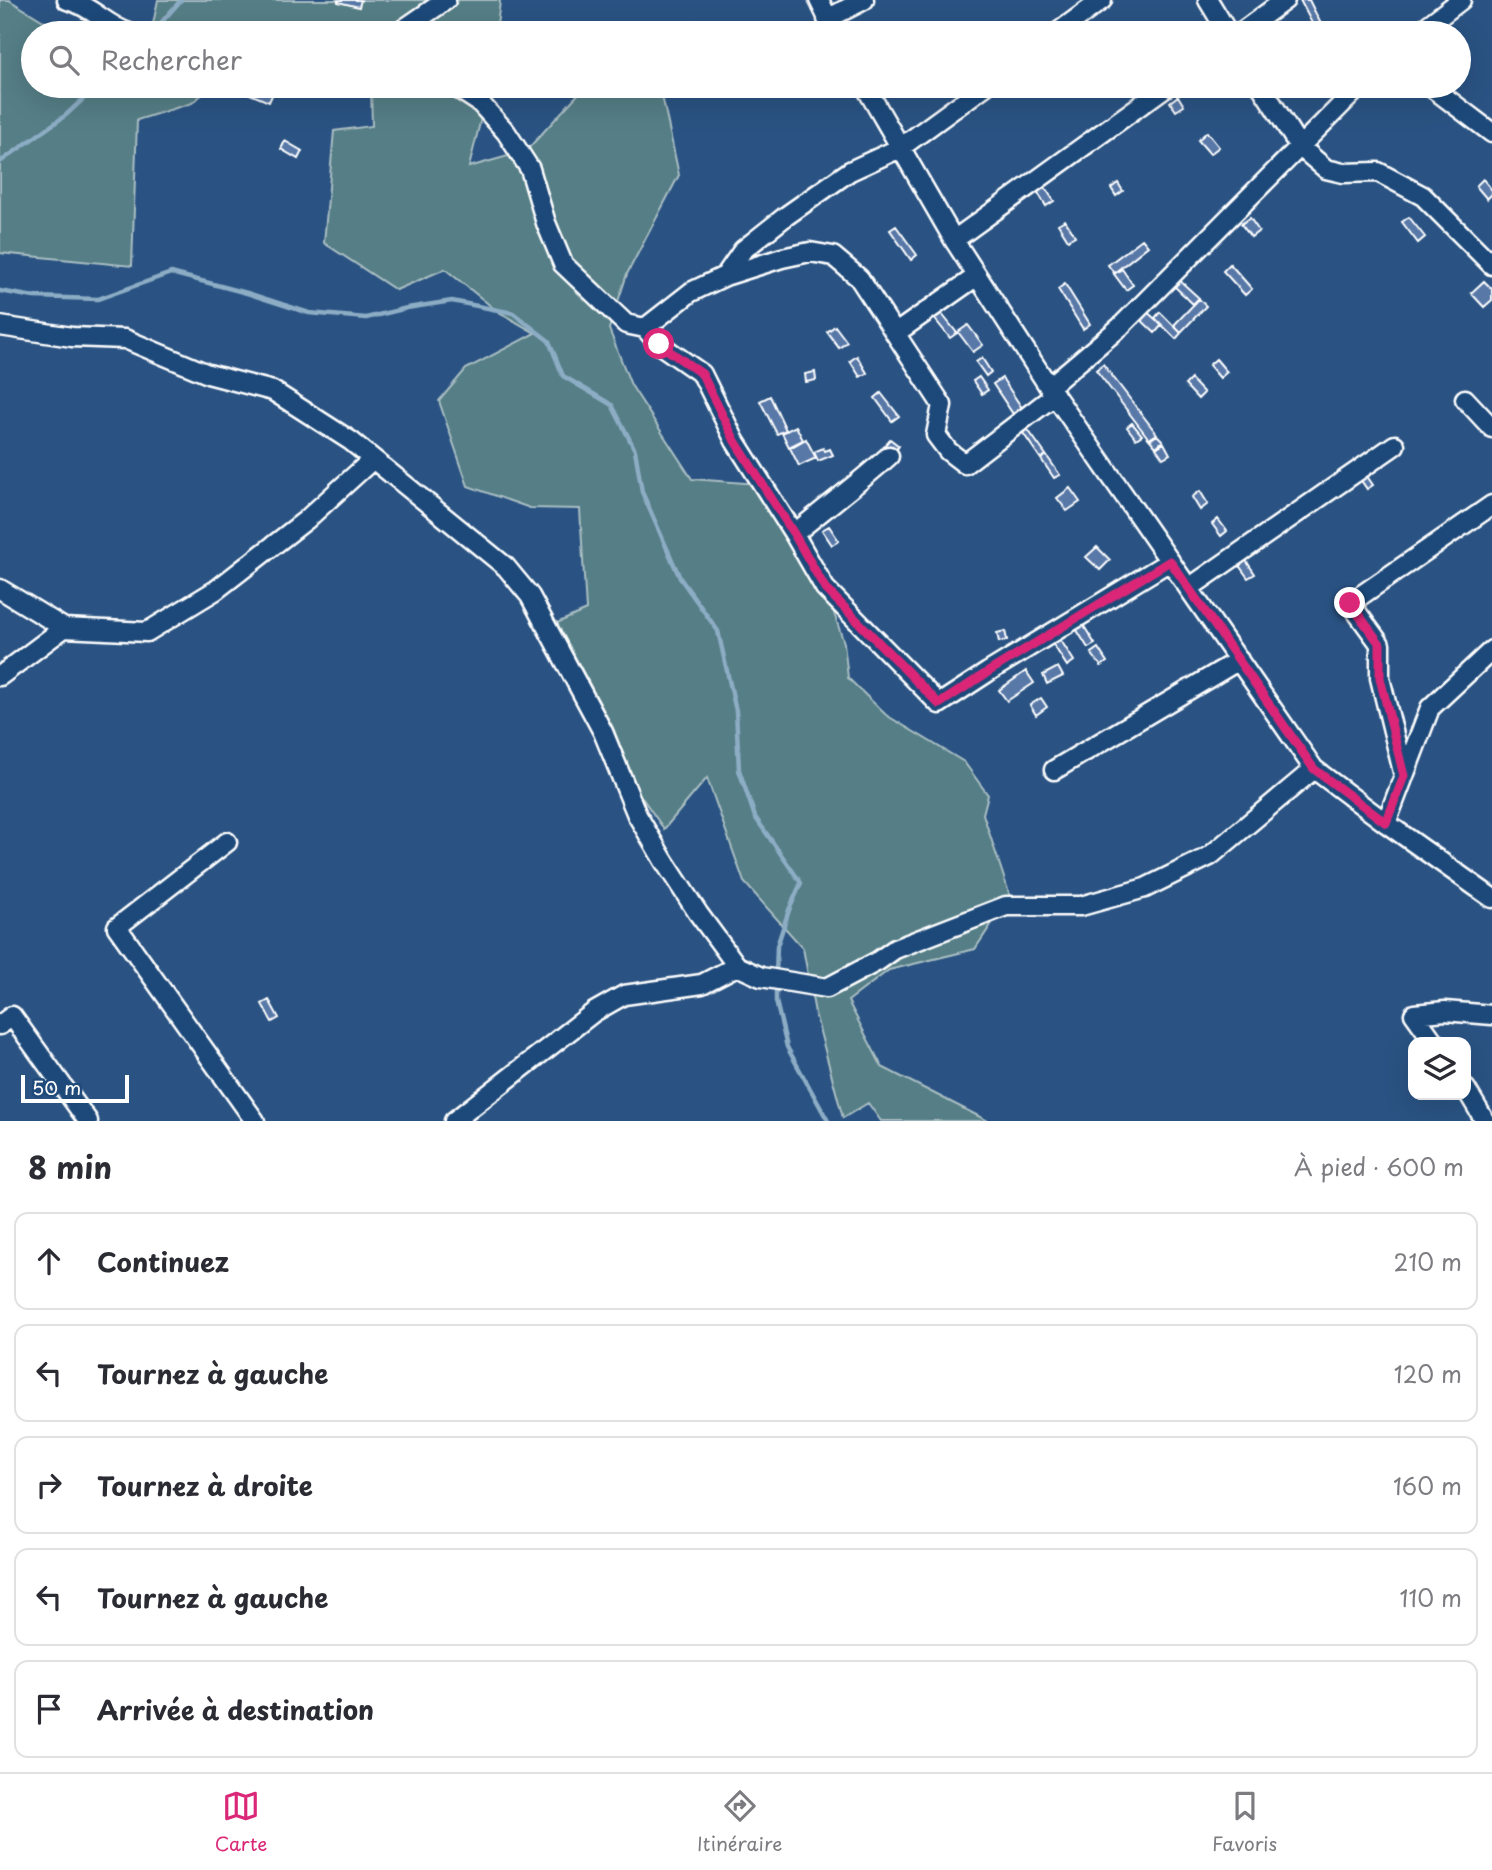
<!DOCTYPE html>
<html lang="fr">
<head>
<meta charset="utf-8">
<style>
  :root { --surface:#fff; --page:#f2f2f3; --text:#2b2b33; --muted:#7c7c81; --line:#e1e1e2; --accent:#db2777 }
  body { margin:0; font-family:"Playpen Sans",sans-serif; background:var(--page); color:var(--text) }
  .controls { position:absolute; right:21px; bottom:21px; display:grid; overflow:hidden; border-radius:14px; box-shadow:0 7px 28px #0002 }
  .controls button { width:63px; height:63px; display:grid; place-items:center; padding:0; border:0; border-bottom:2px solid var(--line); background:var(--surface); color:var(--text); font:35px sans-serif }
  .scale { position:absolute; left:21px; bottom:18px; width:108px; box-sizing:border-box; padding-left:7px; border:4px solid #fff; border-top:0; font-size:19px; line-height:24px; white-space:nowrap; color:#fff; -webkit-text-stroke:5px #1f4a7a; paint-order:stroke }
  .stop { position:absolute; width:21px; height:21px; margin:-16px; border:5px solid #db2777; border-radius:50%; background:#fff }
  .stop.end { background:#db2777; border-color:#fff; box-shadow:0 2px 7px #0008 }
  .list { margin:0; padding:0; list-style:none }
  h2 { display:flex; justify-content:space-between; align-items:center; height:91px; margin:0; padding:0 28px; font-size:30px }
  h2 small { font-size:23px; font-weight:400; color:var(--muted) }
  .list li { display:grid; grid-template-columns:46px 1fr auto; gap:21px; align-items:center; box-sizing:border-box; height:98px; margin:0 14px 14px; padding:0 14px; border:2px solid var(--line); border-radius:14px }
  .list b { display:block; font-size:26px; white-space:nowrap }
  .list em { font-size:23px; font-style:normal; color:var(--muted) }
  .icon { flex:none; width:38px; height:38px; fill:none; stroke:currentColor; stroke-width:2; stroke-linecap:round; stroke-linejoin:round }
  .map { position:relative; flex:none; width:1492px; height:1121px; overflow:hidden }
  .search { position:absolute; background:var(--surface); box-shadow:0 7px 28px #0002; left:21px; right:21px; top:21px; height:77px; display:flex; align-items:center; gap:18px; box-sizing:border-box; padding:0 24px; border-radius:38px; color:var(--muted); font-size:26px }
  .sheet { height:651px; background:var(--surface) }
  nav { display:flex; justify-content:space-around; align-items:center; box-sizing:border-box; height:98px; border-top:2px solid var(--line); background:var(--surface); font-size:19px; color:var(--muted) }
  nav a { display:grid; justify-items:center; gap:4px }
  nav .on { color:var(--accent) }
  .map>svg:first-child { display:block }
</style>
</head>
<body>
<div class="map">
<svg width="1492" height="1121" viewBox="0 0 1492 1121">
  <rect width="100%" height="100%" fill="#2a5383"/>
  <filter id="ink" filterUnits="userSpaceOnUse"><feTurbulence type="fractalNoise" baseFrequency=".0143" numOctaves="2"/><feDisplacementMap in="SourceGraphic" scale="14" xChannelSelector="R" yChannelSelector="G"/><feConvolveMatrix kernelMatrix="1 2 1 2 8 2 1 2 1" color-interpolation-filters="sRGB"/></filter>
  <g filter="url(#ink)">
    <path fill="#547e86" stroke="#aabec2" stroke-width="2" d="M0,0H9L63,33H33V86H212L192,103L137,120L132,266L0,253Z
      M158,0H499L500,2L496,33H141L153,24Z
      M371,86H489L469,167L526,151L581,91L628,86H660L679,175L627,274L609,329L631,385L692,479L773,485L806,530L844,643L848,678L886,715L964,762L988,795L983,814L1010,896L975,949L889,970L848,1001L882,1067L988,1121H881L868,1103L843,1118L815,1013L803,948L744,882L707,778L664,829L638,792L614,730L557,623L586,610L580,509L530,508L468,486L439,401L466,369L535,333L497,311L445,269L396,290L324,243L334,131L372,126Z"/>
    <g fill="none" stroke-linecap="round" stroke-linejoin="round">
      <path stroke="#8dadc5" stroke-width="4.5" d="M152,33L181,0
        M0,162L66,115L97,86
        M0,291L34,297L98,299L171,273L247,293L309,313L366,318L407,308L452,301L513,313L549,341L563,376L612,405L635,450L642,492L680,578L718,631L736,711L739,770L755,817L801,883L789,910L777,946L776,975
        M776,984V1001L787,1047L828,1121"/>
    </g>
    <path fill="#5878a8" stroke="#fff" stroke-width="2" d="M338,0H361L359,7L338,2Z
      M1300,0H1309L1323,28L1316,31Z
      M694,21L708,33H697L689,27Z
      M247,86H255L273,93L269,102L245,92Z
      M1178,96L1184,106L1176,111L1170,102Z
      M1207,132L1219,147L1210,154L1198,140Z
      M285,141L302,151L298,159L281,149Z
      M1483,179L1492,190V194L1487,199L1476,186Z
      M1118,183L1123,191L1116,196L1111,188Z
      M1044,186L1054,201L1046,206L1037,191Z
      M1409,217L1425,237L1418,243L1402,222Z
      M1250,218L1259,231L1251,237L1241,224Z
      M1065,220L1075,236L1068,240L1058,224Z
      M896,226L917,255L911,260L890,230Z
      M1142,239L1148,246L1114,273L1108,265Z
      M1230,264L1252,289L1245,295L1223,271Z
      M1122,269L1133,285L1126,290L1114,274Z
      M1177,278L1199,298L1193,304L1172,284Z
      M1484,281L1492,289V300L1484,307L1471,293Z
      M1065,284L1090,324L1083,329L1058,289Z
      M1199,299L1206,306L1181,332L1174,325Z
      M1145,310L1162,325L1155,333L1138,317Z
      M1160,312L1181,333L1176,339L1155,318Z
      M941,313L957,333L950,338L934,318Z
      M968,325L983,345L973,352L958,332Z
      M835,326L847,342L839,348L827,332Z
      M857,356L867,373L860,377L850,361Z
      M982,358L991,372L986,376L976,362Z
      M1216,359L1227,372L1220,378L1209,365Z
      M1103,364L1157,434L1149,439L1096,370Z
      M815,372L816,380L806,382L805,374Z
      M979,377L988,390L982,394L973,381Z
      M1002,378L1022,408L1013,414L993,384Z
      M1191,379L1204,393L1198,399L1185,385Z
      M881,393L899,416L892,421L875,398Z
      M770,396L786,430L777,434L760,401Z
      M1132,423L1142,435L1136,439L1127,427Z
      M796,426L803,440L789,447L782,433Z
      M1026,427L1046,455L1041,459L1021,430Z
      M1157,435L1163,441L1156,447L1150,440Z
      M806,439L816,458L799,466L790,448Z
      M890,439L899,446L894,453L884,446Z
      M1164,443L1170,454L1163,458L1156,448Z
      M823,448L824,451L830,449L833,455L818,461L814,452Z
      M1046,455L1060,475L1054,478L1041,459Z
      M1364,472L1373,485L1367,489L1358,476Z
      M1070,488L1080,502L1067,511L1057,498Z
      M1200,491L1208,504L1200,510L1192,497Z
      M1218,519L1227,531L1221,536L1212,524Z
      M829,526L839,541L832,545L822,530Z
      M1097,547L1110,560L1100,570L1086,557Z
      M1245,559L1255,574L1248,578L1238,564Z
      M1082,623L1095,644L1088,648L1075,627Z
      M1005,631L1007,640L999,642L997,633Z
      M1060,639L1074,661L1067,666L1053,644Z
      M1098,648L1107,662L1101,666L1091,653Z
      M1058,667L1063,676L1047,684L1043,675Z
      M1026,671L1034,683L1007,701L999,690Z
      M1041,698L1047,707L1036,715L1030,705Z
      M269,1000L279,1018L272,1022L262,1004Z"/>
    <g fill="none" stroke-linecap="round" stroke-linejoin="round">
      <g stroke="#fff" stroke-width="23">
        <path id="minor" d="M67,0C90,5 107,26 129,33
          M819,0L835,33
          M1208,0L1228,33
          M827,19L864,0
          M398,33L446,0
          M1057,33L1102,0
          M1240,33L1285,0
          M1418,33L1461,0
          M454,86L480,103L506,132L530,169L546,223L563,264L626,324L645,328L659,344L702,374L735,441L794,534L825,588L939,704L988,672L1170,561
          M865,86L954,240L1049,387L1314,769L1386,823L1492,898
          M1261,86L1299,146L1326,169L1343,173L1378,172L1423,196L1492,265
          M1430,86L1492,133
          M954,240L1167,86
          M725,276L743,250L786,216L850,171L900,148L985,86
          M0,326L72,337L125,339L208,374L273,391L351,441L506,567L530,596L603,732L637,815L664,861L698,913L737,966L761,977L827,988L878,961L895,949L1006,906H1081L1145,888L1210,856L1314,769
          M645,328L691,292L725,276L782,258L810,252L833,256L859,278L942,405L936,435L948,451L965,464L1055,395
          M896,333L977,276
          M1049,387L1120,327L1360,86
          M1465,399L1492,428
          M794,534C826,507 859,483 889,456
          M1189,588L1395,445
          M0,589L64,628L147,632L216,590L306,520L373,459
          M0,676L64,628
          M1054,770L1239,660
          M1404,776L1380,678V644L1350,603L1492,505
          M1386,823L1430,708L1492,650
          M227,842L117,927L255,1121
          M0,1025L12,1016L88,1121
          M1434,1042L1414,1014L1445,1011L1492,1015
          M1466,1089L1485,1121
          M454,1121L594,1012L624,995L702,984L737,966"/>
      </g>
      <use href="#minor" stroke="#1f4a7a" stroke-width="18"/>
    </g>
  </g>
  <g fill="none" stroke-linecap="round" stroke-linejoin="round" filter="url(#ink)">
    <path stroke="#db2777" stroke-width="9" d="M659,344L702,374L735,441L794,534L825,588L939,704L988,672L1170,561L1314,769L1386,823L1404,776L1380,678V644L1350,603"/>
  </g>
</svg>
<div class="controls">
<button><svg class="icon" aria-label="layers" viewBox="0 0 24 24"><path d="M12 4l9 5-9 5-9-5zM3 14l9 5 9-5"/></svg></button>
</div>
<div class="scale">50 m</div>
<div class="stop" style="left:659px;top:344px"></div>
<div class="stop end" style="left:1350px;top:603px"></div>
<div class="search"><svg class="icon" aria-label="search" viewBox="0 0 24 24"><circle cx="10" cy="10" r="6"/><path d="M15 15l6 6"/></svg>Rechercher</div>
</div>
<section class="sheet">
<h2>8 min<small>À pied · 600 m</small></h2>
<ul class="list">
<li><svg class="icon" aria-label="ahead" viewBox="0 0 24 24"><path d="M12 20V5M6 11l6-6 6 6"/></svg><div><b>Continuez</b></div><em>210 m</em></li>
<li><svg class="icon" aria-label="left" viewBox="0 0 24 24"><path d="M17 20v-9H6M10 6l-5 5 5 5"/></svg><div><b>Tournez à gauche</b></div><em>120 m</em></li>
<li><svg class="icon" aria-label="right" viewBox="0 0 24 24"><path d="M7 20v-9h11M14 6l5 5-5 5"/></svg><div><b>Tournez à droite</b></div><em>160 m</em></li>
<li><svg class="icon" aria-label="left" viewBox="0 0 24 24"><path d="M17 20v-9H6M10 6l-5 5 5 5"/></svg><div><b>Tournez à gauche</b></div><em>110 m</em></li>
<li><svg class="icon" aria-label="arrive" viewBox="0 0 24 24"><path d="M6 21V4h12l-3 4 3 4H6"/></svg><div><b>Arrivée à destination</b></div></li>
</ul>
</section>
<nav>
<a class="on"><svg class="icon" aria-label="map" viewBox="0 0 24 24"><path d="M3 6l6-2 6 2 6-2v14l-6 2-6-2-6 2zM9 4v14M15 6v14"/></svg>Carte</a>
<a><svg class="icon" aria-label="directions" viewBox="0 0 24 24"><path d="M12 3l9 9-9 9-9-9zM9 14v-3h6M13 9l2 2-2 2"/></svg>Itinéraire</a>
<a><svg class="icon" aria-label="saved" viewBox="0 0 24 24"><path d="M7 4h10v16l-5-4-5 4z"/></svg>Favoris</a>
</nav>
</body>
</html>
